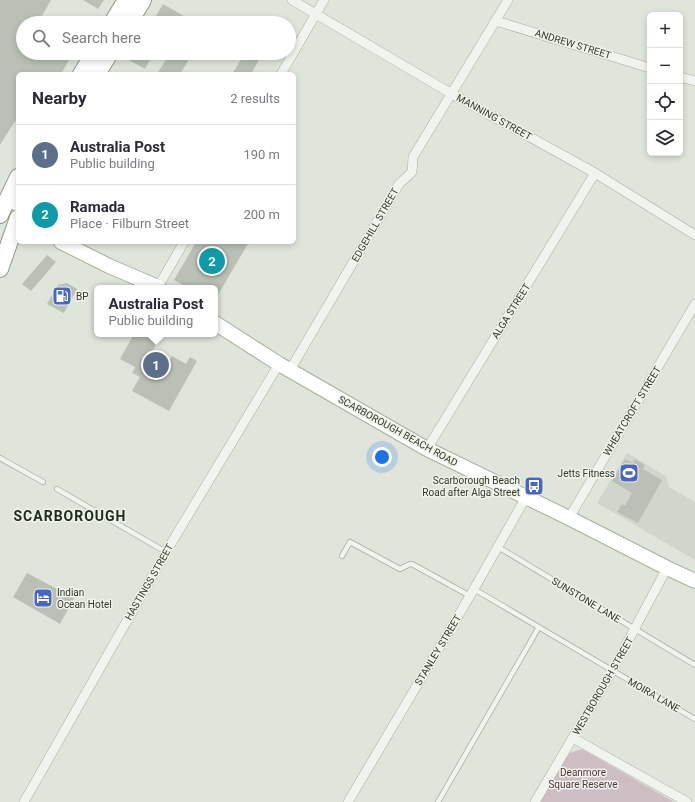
<!DOCTYPE html>
<html lang="en">
<head>
<meta charset="utf-8">
<style>
  :root { --surface:#fff; --page:#f2f2f3; --text:#2b2b33; --muted:#7c7c81; --line:#e1e1e2; --accent:#7c3aed }
  body { margin:0; font-family:Roboto,sans-serif; background:var(--page); color:var(--text) }
  .controls { position:absolute; right:12px; top:12px; display:grid; overflow:hidden; border-radius:6px; box-shadow:0 2px 6px #0003 }
  .controls button { width:36px; height:36px; display:grid; place-items:center; padding:0; border:0; border-bottom:1px solid var(--line); background:var(--surface); color:var(--text); font:20px sans-serif }
  .you { position:absolute; left:382px; top:457px; width:14px; height:14px; margin:-10px; border:3px solid #fff; border-radius:50%; background:#1a73e8; box-shadow:0 0 0 6px #1a73e833 }
  .badge { display:grid; place-items:center; width:26px; height:26px; border-radius:50%; background:var(--accent); color:#fff; font-size:13px; font-weight:700 }
  .pin { position:absolute; translate:-50% -50%; border:2px solid #fff; box-shadow:0 1px 4px #0006 }
  .popup { position:absolute; left:94px; top:285px; width:124px; height:52px; box-sizing:border-box; display:grid; place-content:center; border-radius:6px; background:var(--surface); filter:drop-shadow(0 1px 3px #0005); font-size:13px; white-space:nowrap; color:var(--muted) }
  .popup b { font-size:15px; color:var(--text) }
  .popup::after { content:''; position:absolute; left:50%; top:100%; margin-left:-8px; border:8px solid transparent; border-top-color:var(--surface) }
  .list { margin:0; padding:0; list-style:none }
  h2 { display:flex; justify-content:space-between; align-items:center; height:52px; margin:0; padding:0 16px; font-size:17px }
  h2 small { font-size:13px; font-weight:400; color:var(--muted) }
  .list li { display:grid; grid-template-columns:26px 1fr auto; gap:12px; align-items:center; box-sizing:border-box; height:60px; padding:0 16px; border-top:1px solid var(--line) }
  .list b { display:block; font-size:15px; white-space:nowrap }
  .list p { margin:0; font-size:13px; white-space:nowrap; color:var(--muted) }
  .list em { font-size:13px; font-style:normal; color:var(--muted) }
  .icon { flex:none; width:22px; height:22px; fill:none; stroke:currentColor; stroke-width:2; stroke-linecap:round; stroke-linejoin:round }
  .map { position:relative; flex:none; width:695px; height:802px; overflow:hidden }
  .search { position:absolute; background:var(--surface); box-shadow:0 2px 6px #0003; left:16px; top:16px; width:280px; height:44px; display:flex; align-items:center; gap:10px; box-sizing:border-box; padding:0 14px; border-radius:22px; color:var(--muted); font-size:15px }
  .panel { position:absolute; background:var(--surface); box-shadow:0 2px 6px #0003; left:16px; top:72px; width:280px; height:172px; border-radius:6px }
  .map>svg:first-child { display:block }
</style>
</head>
<body>
<div class="map">
<svg width="695" height="802" viewBox="0 0 695 802">
  <rect width="100%" height="100%" fill="#e0e5dc"/>
  <path fill="#d0d6ca" d="M627,453L666,476L669,487L695,502V560L597,503Z"/>
  <path fill="#cebec4" d="M582,749L674,802H539L569,753Z"/>
  <path fill="#bac1b4" d="M0,0H51L38,23H23V53H73L61,74H18V123L15,121L0,145Z
    M83,0H104L98,9Z
    M163,4L196,23H152Z
    M133,53H154L145,69L129,60Z
    M170,53H193L180,74H157Z
    M245,53H263L251,74H232Z
    M196,242H249L215,300V288H188L174,280Z
    M47,255L56,262L31,291L22,284Z
    M67,283L77,289L64,313L47,304L58,285Z
    M134,334H142L157,343L149,357L166,366L172,356L186,364L190,357L197,361L169,411L132,391L140,377L132,373L135,367L120,359Z
    M625,459L633,463L635,459L645,465L643,469L662,480L638,523L617,512L622,504L625,506L632,493L612,481Z
    M27,573L74,598L60,624L13,597Z"/>
  <g fill="none" stroke-linecap="round" stroke-linejoin="round">
    <g stroke="#a8aea2" stroke-width="6">
      <path id="lane" d="M0,458L43,482
        M57,489L166,552
        M498,547L695,665
        M342,556L350,542L400,569L410,564H412L470,596
        M474,589L695,719
        M438,802L539,627"/>
    </g>
    <g stroke="#a8aea2" stroke-width="10">
      <path id="street" d="M292,0L452,94L595,173L695,235
        M496,21L650,68
        M281,74L324,0
        M680,77L695,81
        M158,287L184,242
        M290,370L399,184L412,172L413,157L508,0
        M427,449L595,173
        M569,518L695,304
        M573,738L687,802
        M24,802L166,552L279,364
        M348,802L474,589L526,497
        M535,802L612,671L667,568"/>
    </g>
    <g stroke="#a6b09c" stroke-width="16">
      <path id="primary" d="M7,198L18,204
        M61,242L109,266L158,287
        M215,323L279,364L427,449L569,518L667,568L695,581"/>
    </g>
    <g stroke="#8f9a85" stroke-width="18">
      <path id="highway" d="M112,23L126,0
        M129,23L143,0
        M81,74L94,53
        M97,74L110,53
        M0,215L18,177
        M0,269L18,218"/>
    </g>
    <use href="#lane" stroke="#f1f4ee" stroke-width="4.5"/>
    <use href="#street" stroke="#f1f4ee" stroke-width="9"/>
    <use href="#primary" stroke="#fff" stroke-width="14"/>
    <use href="#highway" stroke="#fff" stroke-width="16"/>
  </g>
  <defs>
    <g id="fuel-square" transform="scale(1)"><rect x="-9" y="-9" width="18" height="18" rx="4" fill="#4867c3" stroke="#eff3eb"/><path d="M-5.5-6h7V0h2V4h1.3V-2.5L3-4.5l.8-.8L6-3V5H2.5V1h-1V6h-7ZM-4.2-4.7v3.2H.2V-4.7Z" fill="#fff"/></g>
    <g id="stadium-square" transform="scale(1)"><rect x="-9" y="-9" width="18" height="18" rx="4" fill="#4867c3" stroke="#eff3eb"/><path d="M0-5a6.5 5 0 1 0 0 10a6.5 5 0 1 0 0-10ZM-3.5-1.8h7v3.6h-7Z" fill="#fff"/></g>
    <g id="bus-square" transform="scale(1)"><rect x="-9" y="-9" width="18" height="18" rx="4" fill="#4867c3" stroke="#eff3eb"/><path d="M-5-6H5V4H4V6H2V4H-2V6H-4V4H-5ZM-3.5-4V0h7V-4ZM-3.5 1.2v1.5H-2V1.2ZM2 1.2v1.5H3.5V1.2Z" fill="#fff"/></g>
    <g id="hotel-square" transform="scale(1)"><rect x="-9" y="-9" width="18" height="18" rx="4" fill="#4867c3" stroke="#eff3eb"/><path d="M-6-4.5h1.5V1H6V5H4.5V3h-9V5H-6ZM-4 0a1.8 1.8 0 1 1 3.6 0ZM.5 0V-2.5h3Q6-2.5 6 0Z" fill="#fff"/></g>
  </defs>
  <g fill-rule="evenodd">
    <use href="#fuel-square" x="62" y="296"/>
    <use href="#stadium-square" x="629" y="473"/>
    <use href="#bus-square" x="534" y="486"/>
    <use href="#hotel-square" x="43" y="598"/>
  </g>
  <g text-anchor="middle" dominant-baseline="central" stroke-width="3" stroke-linejoin="round" paint-order="stroke">
    <g font-size="10" fill="#303a27" stroke="#eff3eb">
      <text transform="translate(573 44) rotate(17)">ANDREW STREET</text>
      <text transform="translate(494 117) rotate(29)">MANNING STREET</text>
      <text transform="translate(375 225) rotate(-60)">EDGEHILL STREET</text>
      <text transform="translate(511 311) rotate(-58)">ALGA STREET</text>
      <text transform="translate(632 411) rotate(-59)">WHEATCROFT STREET</text>
      <text transform="translate(398 431) rotate(29)">SCARBOROUGH BEACH ROAD</text>
      <text transform="translate(149 582) rotate(-60)">HASTINGS STREET</text>
      <text transform="translate(586 600) rotate(31)">SUNSTONE LANE</text>
      <text transform="translate(438 650) rotate(-59)">STANLEY STREET</text>
      <text transform="translate(603 686) rotate(-60)">WESTBOROUGH STREET</text>
      <text transform="translate(654 695) rotate(30)">MOIRA LANE</text>
    </g>
    <g font-size="10" fill="#303a27" stroke="#eff3eb" text-anchor="start">
      <text x="76" y="296">BP</text>
      <text x="615" y="473" text-anchor="end">Jetts Fitness</text>
      <text x="520" y="480" text-anchor="end">Scarborough Beach<tspan x="520" dy="12">Road after Alga Street</tspan></text>
      <text x="57" y="592">Indian<tspan x="57" dy="12">Ocean Hotel</tspan></text>
    </g>
    <g font-size="10" fill="#55353e" stroke="#eff3eb">
      <text x="583" y="772">Deanmore<tspan x="583" dy="12">Square Reserve</tspan></text>
    </g>
    <g font-size="14" font-weight="bold" letter-spacing="1" fill="#212b19" stroke="#eff3eb">
      <text x="70" y="516">SCARBOROUGH</text>
    </g>
  </g>
</svg>
<div class="controls">
<button>+</button>
<button>−</button>
<button><svg class="icon" aria-label="locate" viewBox="0 0 24 24"><circle cx="12" cy="12" r="6"/><path d="M12 2v4M12 18v4M2 12h4M18 12h4"/></svg></button>
<button><svg class="icon" aria-label="layers" viewBox="0 0 24 24"><path d="M12 4l9 5-9 5-9-5zM3 14l9 5 9-5"/></svg></button>
</div>
<div class="you"></div>
<div class="pin badge" style="left:156px;top:365px;background:#5c6f8a">1</div>
<div class="popup"><b>Australia Post</b>Public building</div>
<div class="pin badge" style="left:212px;top:261px;background:#0f9aa8">2</div>
<div class="search"><svg class="icon" aria-label="search" viewBox="0 0 24 24"><circle cx="10" cy="10" r="6"/><path d="M15 15l6 6"/></svg>Search here</div>
<section class="panel">
<h2>Nearby<small>2 results</small></h2>
<ul class="list">
<li><span class="badge" style="background:#5c6f8a">1</span><div><b>Australia Post</b><p>Public building</p></div><em>190 m</em></li>
<li><span class="badge" style="background:#0f9aa8">2</span><div><b>Ramada</b><p>Place · Filburn Street</p></div><em>200 m</em></li>
</ul>
</section>
</div>
</body>
</html>
